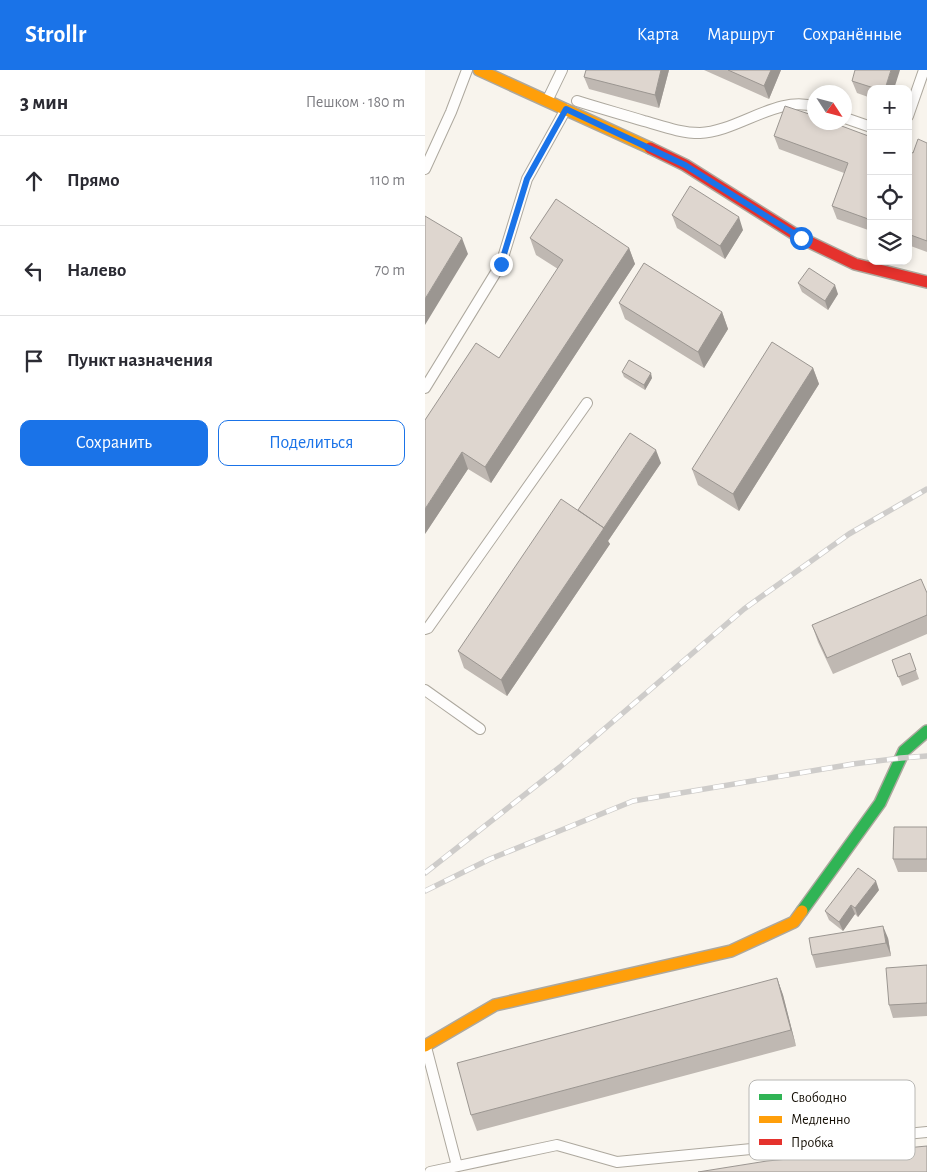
<!DOCTYPE html>
<html lang="ru">
<head>
<meta charset="utf-8">
<style>
  :root { --surface:#fff; --page:#f7f7f7; --text:#2b2b33; --muted:#7c7c81; --line:#e1e1e2; --accent:#1a73e8 }
  body { margin:0; font-family:"Alegreya Sans",sans-serif; background:var(--page); color:var(--text) }
  .controls { position:absolute; right:15px; top:15px; display:grid; overflow:hidden; border-radius:10px; box-shadow:0 2px 8px #0003 }
  .controls button { width:45px; height:45px; display:grid; place-items:center; padding:0; border:0; border-bottom:1px solid var(--line); background:var(--surface); color:var(--text); font:25px sans-serif }
  .compass { position:absolute; left:382px; top:15px; width:45px; height:45px; border-radius:50%; background:var(--surface); box-shadow:0 2px 8px #0003; rotate:126deg }
  .stop { position:absolute; width:15px; height:15px; margin:-11px; border:4px solid #1a73e8; border-radius:50%; background:#fff }
  .stop.end { background:#1a73e8; border-color:#fff; box-shadow:0 1px 5px #0008 }
  .list { margin:0; padding:0; list-style:none }
  h2 { display:flex; justify-content:space-between; align-items:center; height:65px; margin:0; padding:0 20px; font-size:21px }
  h2 small { font-size:16px; font-weight:400; color:var(--muted) }
  .list li { display:grid; grid-template-columns:32px 1fr auto; gap:15px; align-items:center; box-sizing:border-box; height:90px; padding:0 20px; border-top:1px solid var(--line) }
  .list b { display:block; font-size:19px; white-space:nowrap }
  .list em { font-size:16px; font-style:normal; color:var(--muted) }
  .actions { display:flex; gap:10px; padding:15px 20px }
  .actions a { flex:1; padding:11px 0; border:1px solid var(--accent); border-radius:10px; text-align:center; font-size:18px; color:var(--accent) }
  .actions .main { background:var(--accent); color:#fff }
  .icon { flex:none; width:28px; height:28px; fill:none; stroke:currentColor; stroke-width:2; stroke-linecap:round; stroke-linejoin:round }
  .map { position:relative; flex:none; width:502px; height:1102px; overflow:hidden }
  header { display:flex; align-items:center; gap:30px; box-sizing:border-box; height:70px; padding:0 25px; background:var(--accent); color:#fff }
  header strong { font-size:24px }
  nav { display:flex; gap:28px; margin-inline-start:auto; font-size:18px }
  main { display:flex }
  aside { flex:1; background:var(--surface) }
  .map>svg:first-child { display:block }
</style>
</head>
<body>
<header>
<strong>Strollr</strong>
<nav><a>Карта</a><a>Маршрут</a><a>Сохранённые</a></nav>
</header>
<main>
<aside>
<h2>3 мин<small>Пешком · 180 m</small></h2>
<ul class="list">
<li><svg class="icon" aria-label="ahead" viewBox="0 0 24 24"><path d="M12 20V5M6 11l6-6 6 6"/></svg><div><b>Прямо</b></div><em>110 m</em></li>
<li><svg class="icon" aria-label="left" viewBox="0 0 24 24"><path d="M17 20v-9H6M10 6l-5 5 5 5"/></svg><div><b>Налево</b></div><em>70 m</em></li>
<li><svg class="icon" aria-label="arrive" viewBox="0 0 24 24"><path d="M6 21V4h12l-3 4 3 4H6"/></svg><div><b>Пункт назначения</b></div></li>
</ul>
<div class="actions"><a class="main">Сохранить</a><a>Поделиться</a></div>
</aside>
<div class="map">
<svg width="502" height="1102" viewBox="0 0 502 1102">
  <rect width="100%" height="100%" fill="#f8f4ed"/>
  <g fill="none" stroke-linecap="round" stroke-linejoin="round">
    <g stroke="#ada89e" stroke-width="12">
      <path id="lane" d="M123,29L137,0
        M152,31C174,38 196,44 219,51C237,56 255,63 275,63C312,62 354,24 390,37
        M483,46L499,0
        M420,48L446,57
        M0,99L26,42L42,0
        M0,318L76,194L102,109L141,39
        M0,559L3,558L162,333
        M0,620L55,659
        M1,977L32,1096
        M5,1102L132,1075L192,1092L502,1062"/>
    </g>
    <g stroke="#ada89e" stroke-width="14">
      <path id="fast" d="M377,841L455,733L479,681L502,661"/>
    </g>
    <g stroke="#ada89e" stroke-width="14">
      <path id="slow" d="M54,0L225,78
        M0,976L70,935L306,881L369,852L377,841"/>
    </g>
    <g stroke="#ada89e" stroke-width="14">
      <path id="jam" d="M225,78L260,95L376,168L430,194L502,212"/>
    </g>
    <use href="#lane" stroke="#fefdfc" stroke-width="10"/>
    <use href="#fast" stroke="#30b455" stroke-width="11"/>
    <use href="#slow" stroke="#ff9f0a" stroke-width="11"/>
    <use href="#jam" stroke="#e5322d" stroke-width="11"/>
    <g stroke="#ceccca" stroke-width="5.5">
      <path id="rail" d="M0,803L135,697L319,539L424,464L502,419
        M0,821L65,789L208,731L428,694L476,688L502,686"/>
    </g>
    <use href="#rail" stroke="#fff" stroke-width="4" stroke-dasharray="11" stroke-linecap="butt"/>
  </g>
  <path fill="#bfb8b2" d="M161,0H244L234,38L164,19L159,7Z
    M279,0H356L344,29Z
    M427,11L469,19H446V28L432,23Z
    M349,66L446,67V161L412,149L407,136L419,103L354,79Z
    M502,73V182L483,175V81L488,83Z
    M247,145L318,160L300,189L252,158Z
    M105,168L204,178L210,194L66,413L43,399L0,464L74,288L133,199L111,185Z
    M373,213L413,224L403,240L377,222Z
    M194,233L297,242L303,259L279,298L200,249Z
    M388,298L394,314L314,441L273,415L267,399Z
    M197,302L227,308L220,320L199,307Z
    M236,393L183,471L185,474L82,626L39,598L33,581L153,440Z
    M502,523V564L408,604L393,572L387,555Z
    M485,583L494,609L477,616L467,590Z
    M502,757V802H473L468,789Z
    M454,820L433,847L430,844L418,861L404,850L400,841Z
    M463,868L466,886L391,898L387,885Z
    M502,895V946L468,948L464,935Z
    M352,908L358,925L371,976L52,1061L46,1045Z"/>
  <path fill="#9b9691" d="M236,0H244L234,38L230,25Z
    M346,0H356L344,29L339,16Z
    M466,0H475L469,19H460Z
    M314,147L318,160L300,189L295,176Z
    M37,168L43,184L0,255V229Z
    M204,178L210,194L66,413L60,397Z
    M410,215L413,224L403,240L400,231Z
    M297,242L303,259L279,298L273,282Z
    M388,298L394,314L314,441L308,424Z
    M226,303L227,308L220,320L219,315Z
    M231,380L236,393L183,471L185,474L82,626L76,610L179,458Z
    M37,382L43,399L0,464V439Z
    M451,811L454,820L433,847L430,838Z
    M426,835L430,844L418,861L414,852Z
    M458,856L463,868L466,886L461,873Z
    M352,908L358,925L371,976L366,960Z"/>
  <path fill="#ded6cf" stroke="#9b9691" d="M161,0H236L230,25L159,7Z
    M303,0H346L339,16Z
    M430,0H466L460,19H452L427,11Z
    M360,36L390,46V52H406L446,67V150L407,136L423,93L349,66Z
    M493,69L502,73V171L483,164V81L488,83Z
    M265,116L314,147L295,176L247,145Z
    M131,129L204,178L60,397L37,382L0,439V350L51,273L74,288L138,190L105,168Z
    M0,146L37,168L0,229Z
    M219,193L297,242L273,282L194,233Z
    M384,198L410,215L400,231L373,213Z
    M347,272L388,298L308,424L267,399Z
    M204,290L226,303L219,315L197,302Z
    M205,363L231,380L178,459L179,458L153,440Z
    M136,429L179,458L76,610L33,581Z
    M496,509L502,523V545L402,588L387,555Z
    M485,583L491,600L473,607L467,590Z
    M469,757H502V789H468Z
    M433,798L451,811L430,838L426,835L414,852L400,841Z
    M458,856L461,873L387,885L384,868Z
    M502,895V933L464,935L461,898Z
    M352,908L366,960L46,1045L32,993Z
    M502,1076V1102H273L342,1091Z"/>
  <g fill="none" stroke-linecap="round" stroke-linejoin="round">
    <path stroke="#1a73e8" stroke-width="6" d="M76,194L102,109L141,39L260,95L376,168"/>
  </g>
  <rect x="324" y="1010" width="166" height="80" rx="8" fill="#fff" stroke="#b8b7b4" stroke-width="1"/>
  <rect x="334" y="1024" width="23" height="6" fill="#30b455"/>
  <rect x="334" y="1046" width="23" height="7" fill="#ff9f0a"/>
  <rect x="334" y="1069" width="23" height="6" fill="#e5322d"/>
  <g font-size="14" fill="#140e04">
    <text x="366" y="1032">Свободно</text>
    <text x="366" y="1054">Медленно</text>
    <text x="366" y="1077">Пробка</text>
  </g>
</svg>
<div class="controls">
<button>+</button>
<button>−</button>
<button><svg class="icon" aria-label="locate" viewBox="0 0 24 24"><circle cx="12" cy="12" r="6"/><path d="M12 2v4M12 18v4M2 12h4M18 12h4"/></svg></button>
<button><svg class="icon" aria-label="layers" viewBox="0 0 24 24"><path d="M12 4l9 5-9 5-9-5zM3 14l9 5 9-5"/></svg></button>
</div>
<svg class="compass" viewBox="-18 -18 36 36"><path d="M0-13l5 13h-10z" fill="#e53935"/><path d="M0 13l5-13h-10z" fill="#7c7c81"/></svg>
<div class="stop" style="left:376px;top:168px"></div>
<div class="stop end" style="left:76px;top:194px"></div>
</div>
</main>
</body>
</html>
